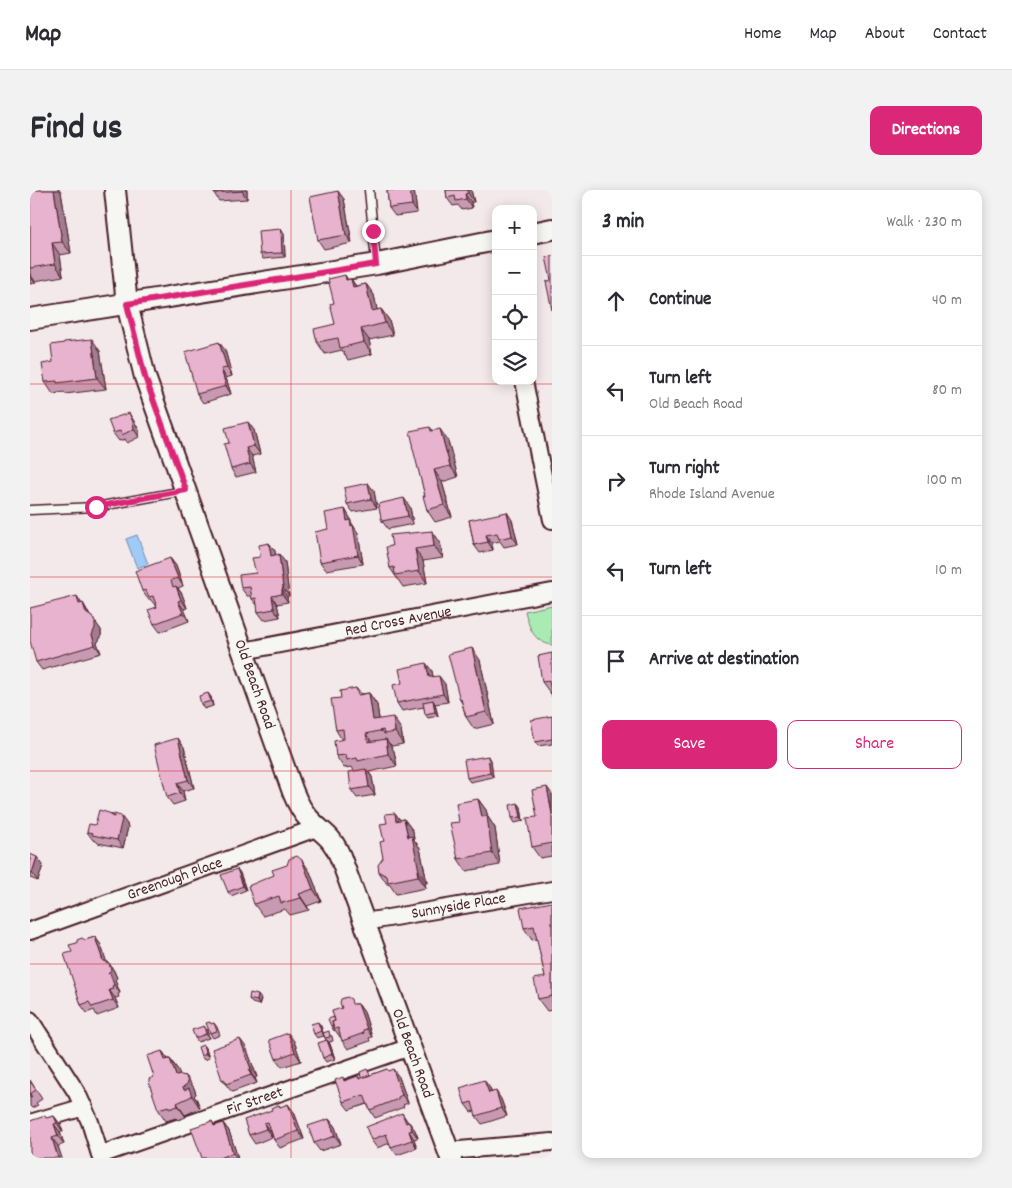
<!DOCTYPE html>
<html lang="en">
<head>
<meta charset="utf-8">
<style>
  :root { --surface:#fff; --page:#f2f2f3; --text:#2b2b33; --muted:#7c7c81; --line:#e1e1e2; --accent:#db2777 }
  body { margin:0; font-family:Dekko,sans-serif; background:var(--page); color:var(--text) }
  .controls { position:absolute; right:15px; top:15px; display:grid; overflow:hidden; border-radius:10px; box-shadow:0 2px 12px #0003 }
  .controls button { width:45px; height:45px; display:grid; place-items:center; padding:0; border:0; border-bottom:1px solid var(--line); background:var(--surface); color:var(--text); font:25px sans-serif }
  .stop { position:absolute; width:15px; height:15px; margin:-11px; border:4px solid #db2777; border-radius:50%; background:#fff }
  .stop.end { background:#db2777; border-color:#fff; box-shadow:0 1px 5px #0008 }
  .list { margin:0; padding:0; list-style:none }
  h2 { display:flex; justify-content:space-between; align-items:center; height:65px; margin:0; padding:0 20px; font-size:21px }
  h2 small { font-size:16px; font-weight:400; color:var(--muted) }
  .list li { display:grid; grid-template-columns:32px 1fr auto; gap:15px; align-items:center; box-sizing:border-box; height:90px; padding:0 20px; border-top:1px solid var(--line) }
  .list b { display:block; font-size:19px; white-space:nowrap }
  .list p { margin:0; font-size:16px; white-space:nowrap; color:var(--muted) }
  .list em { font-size:16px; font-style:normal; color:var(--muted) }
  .actions { display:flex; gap:10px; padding:15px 20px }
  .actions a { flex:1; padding:11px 0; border:1px solid var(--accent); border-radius:10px; text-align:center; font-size:18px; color:var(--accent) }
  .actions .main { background:var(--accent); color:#fff }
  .icon { flex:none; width:28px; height:28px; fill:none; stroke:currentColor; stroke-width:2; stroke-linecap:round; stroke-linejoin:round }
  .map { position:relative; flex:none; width:522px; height:968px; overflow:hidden; border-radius:10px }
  header { display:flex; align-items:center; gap:30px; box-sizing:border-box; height:70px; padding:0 25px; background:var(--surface); border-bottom:1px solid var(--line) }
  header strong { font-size:24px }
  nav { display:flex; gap:28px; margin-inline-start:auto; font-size:18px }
  .intro { display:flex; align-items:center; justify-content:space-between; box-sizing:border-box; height:120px; padding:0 30px }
  h1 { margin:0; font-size:35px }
  .button { padding:12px 22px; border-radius:10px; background:var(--accent); color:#fff; font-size:18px; font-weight:700 }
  main { display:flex; gap:30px; padding:0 30px }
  aside { flex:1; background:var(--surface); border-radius:10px; box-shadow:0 2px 12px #0003 }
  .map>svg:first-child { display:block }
</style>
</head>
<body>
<header>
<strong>Map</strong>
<nav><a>Home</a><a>Map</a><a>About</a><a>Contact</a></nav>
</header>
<div class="intro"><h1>Find us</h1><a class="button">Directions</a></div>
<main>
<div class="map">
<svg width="522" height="968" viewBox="0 0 522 968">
  <rect width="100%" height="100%" fill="#f3e9eb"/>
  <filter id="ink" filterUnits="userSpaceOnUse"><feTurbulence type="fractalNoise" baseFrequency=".02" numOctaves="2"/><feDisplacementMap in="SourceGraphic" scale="10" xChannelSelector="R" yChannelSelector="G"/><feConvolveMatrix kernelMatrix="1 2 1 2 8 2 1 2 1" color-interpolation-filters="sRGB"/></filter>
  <g filter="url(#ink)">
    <path fill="#aaeab3" stroke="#7a846f" d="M522,415V455C503,452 499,437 495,421Z"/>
    <path fill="#9ecbf8" stroke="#7c86a6" d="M107,345L118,374L107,378L96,349Z"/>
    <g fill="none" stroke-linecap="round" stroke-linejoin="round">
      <g stroke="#4a1f2b" stroke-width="11">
        <path id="service" d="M339,0L346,72
          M0,320L66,317L154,301"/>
      </g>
      <g stroke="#4a1f2b" stroke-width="20">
        <g id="minor">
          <path d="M494,191L522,330"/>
          <path id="s1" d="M213,461L522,402"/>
          <path id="s2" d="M335,732L522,700"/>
          <path id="s3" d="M0,741L289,637"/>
          <path d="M0,830L47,903L60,932L71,968"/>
          <path d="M0,933L54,917"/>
          <path d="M418,961L522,952"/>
          <path id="s4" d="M70,965L380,857"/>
        </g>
      </g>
      <g stroke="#4a1f2b" stroke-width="24">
        <g id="tertiary">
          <path id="s5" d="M85,0L97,114L115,187L263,602C267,612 272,622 280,630C294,645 301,645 310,666L421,968"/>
          <path d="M503,43L522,39"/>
          <path d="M0,129L347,74L466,50"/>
        </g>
      </g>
      <use href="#service" stroke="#f6f6f2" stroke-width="8"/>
      <use href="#minor" stroke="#f6f6f2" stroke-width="16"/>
      <use href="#tertiary" stroke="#f6f6f2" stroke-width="20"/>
    </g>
    <path fill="#c79ab1" stroke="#4a1f2b" d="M0,0H30L31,2L41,63L30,65L33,86L5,91V93L0,94Z
      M217,0V9L189,11L184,3Z
      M357,0H384L387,23L365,26L359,18Z
      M416,0H441L444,12H441L442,18L432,20L428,15L423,16L417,8Z
      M314,9L322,53L294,59L288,50Z
      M254,44L255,67L233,69L230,64Z
      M321,89L326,96L336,94L344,105L347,120L351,119L359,130L363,145L339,150L342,164L318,170L312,160L295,164L287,152L305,134L304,113L318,90Z
      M195,160L202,186L196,188L201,204L173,213L167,204Z
      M70,161L76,199L35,204L34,202L23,204L15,192L23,172Z
      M104,231L109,240V247L97,253L95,249L89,251L83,243Z
      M400,237L403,241L418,251L428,287L412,292L422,327L405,332L397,320L395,306L383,254Z
      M224,240L230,264L222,266L226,282L206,287L201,279L199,253Z
      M344,301L347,318L323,322L317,314Z
      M380,317L383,334L358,339L352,331Z
      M315,319L320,328L321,332L328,343L333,374L296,380L290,372L298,339Z
      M439,330H482L488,354L474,357L470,351L462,353L463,360L450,363L444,355Z
      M402,341L410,352L413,368L393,371L397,393L373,397L360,378L362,356Z
      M239,353L245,361V365L255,372L259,406L257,407L258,412L247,414L250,427L234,430L228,422V416L222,409V406H217L211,398L226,383L230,367Z
      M140,368L146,376L153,396L148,398L152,404L157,418L154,419L159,431L130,442L124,434L127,417L126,415H125L120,409H118L112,401Z
      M53,413L58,422L60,426L71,440V447L67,453L71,463L12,480L6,472Z
      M522,463L521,504L512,492Z
      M450,470L464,534L444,539L436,527L432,513L430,510Z
      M402,481L403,487L415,494L418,512L405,514L408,526L398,528L395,524L394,517L372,521L367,513L372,493Z
      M326,498L331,504L339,503L347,515L349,529L371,539L373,554L362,556L359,553H358L364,561L367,576L339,582L342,587L345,605L327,608L321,600L324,581L322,577L314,578L306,566L312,550L306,540L311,508Z
      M181,507L183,516L174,519L171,514Z
      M522,526V554L508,556L505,552Z
      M154,557L164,598L153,601L155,611L143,615L137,607Z
      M458,566L461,570L463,587L440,592L437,588Z
      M522,604V666L510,668L502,657L507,627Z
      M448,609L456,620L458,627L465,638L470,675L436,681L428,669L429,632Z
      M488,613L491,617L493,631L485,633L482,628Z
      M365,623L370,630L374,629L383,641L384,650L390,658L397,693H395L396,698L366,704L360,695L357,694L349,682L353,668L354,651L357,633Z
      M82,624L84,627L97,634V635L98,637L93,658L68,653L66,651L63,650L57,642Z
      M0,664L13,675L8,691L0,688Z
      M272,670L280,682L291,711L277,716L279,720L260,725L255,719L233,726L224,714L244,685Z
      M207,679L210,683L216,700L201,706L198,702Z
      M522,712V820L517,821L508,809L515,787L507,749L502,750L494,738Z
      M65,747L71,755L76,772L79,773L84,781L87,788L85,790L90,803L88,804L89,807L85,808L89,818L67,826L64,820L57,823L51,815L42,762L55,750Z
      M219,809H231L229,815L222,813Z
      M324,814H328L334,822L342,847L339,848L340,851L318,859L312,851L311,847H310L305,840L304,841L301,836Z
      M184,833L187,837L190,845L183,848L180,843L182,834Z
      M291,836L293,843L302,846L303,851L299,852L300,854L305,869L296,872L293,868L296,850L294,846L287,848L284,844Z
      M177,840L179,848L168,852L165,848Z
      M264,851L271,871L252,877L246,869Z
      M216,857L227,887L225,888L227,893L202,902L192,890Z
      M176,859L179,868L174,870L171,866Z
      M132,861L138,869H140L148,880L150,885L156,886L164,898L166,904L164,906L167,910L170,918L155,925L156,927L148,930L146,928L136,931L128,919L124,887Z
      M357,879L359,881L369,887L378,913L373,915L374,917L345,928L340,920L337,914L319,920L313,912L316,891L328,886L330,889Z
      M0,890L12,909L6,913L8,915L2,918L0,916Z
      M460,898L462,902L471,909L477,926L452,934L446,926L445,921L441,922L435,914Z
      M249,915L251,917L264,922L274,949L250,958L244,950L241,941H239L242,947L225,954L219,945L242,920Z
      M24,926L30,934L33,942H30L34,954L0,968L17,928Z
      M299,929L305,937L311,954L290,961L284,953Z
      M182,931L185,936L193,933L199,941L208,968H172Z
      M378,932L385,940L388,948L384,949L387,958L367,965L361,957L360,953L347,958L341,950Z"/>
    <path fill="#a27d90" stroke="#4a1f2b" d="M24,0H30L31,2L41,63L32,52Z
      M212,0H217V9L212,1Z
      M380,0H384L387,23L382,15Z
      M437,0H441L444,12L438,3Z
      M308,1L314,9L322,53L316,45Z
      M435,4L441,12L442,18L436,9Z
      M251,39L254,44L255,67L252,63Z
      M22,53L30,65L33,86L25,74Z
      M0,84L5,91V93L0,86Z
      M315,85L323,97L321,89L329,101L331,108L316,90Z
      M336,94L344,105L350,133L342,121Z
      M351,119L359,130L363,145L355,133Z
      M331,139L339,150L342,164L334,152Z
      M62,149L70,161L76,199L67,188Z
      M189,152L195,160L202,186L197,178Z
      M191,179L196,188L201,204L196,196Z
      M99,223L104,231L109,240V247L104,239Z
      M218,232L224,240L230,264L224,256Z
      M410,239L418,251L428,287L420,276Z
      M216,258L222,266L226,282L220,274Z
      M404,280L412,292L422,327L414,315Z
      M338,293L344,301L347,318L341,309Z
      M374,308L380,317L383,334L378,326Z
      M315,319L320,328L321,332L328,343L333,374L328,365L317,331Z
      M477,322L482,330L488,354L482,346Z
      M402,341L410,352L413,368L404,356Z
      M456,345L462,353L463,360L458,352Z
      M239,353L245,361L247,374L241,366Z
      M385,359L393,371L397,393L389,381Z
      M249,364L255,372L259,406L253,398Z
      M140,368L146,376L153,396L148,388Z
      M146,396L152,404L157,418L151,410Z
      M252,399L257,407L258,412L252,404Z
      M47,406L52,414H49Z
      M242,406L247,414L250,427L244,419Z
      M148,411L154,419L159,431L153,423Z
      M53,413L58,422L61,432L56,423Z
      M62,427L71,440V447L67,453L71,463L65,455L62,445Z
      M442,458L450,470L464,534L456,522Z
      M396,473L402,481L405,496L399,487Z
      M409,486L415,494L418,512L413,504Z
      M178,503L181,507L183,516L181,511Z
      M339,503L347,515L351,542L343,530Z
      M403,510L405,514L408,526L405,522Z
      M363,527L371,539L373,554L365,542Z
      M336,544L345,556L338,552Z
      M148,548L154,557L164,598L158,590Z
      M356,549L364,561L367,576L358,564Z
      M458,566L461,570L463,587L460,583Z
      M336,579L342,587L345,605L339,597Z
      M147,593L153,601L155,611L150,603Z
      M517,597L522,604V625Z
      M448,609L456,620L458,627L465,638L470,675L462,663L452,627Z
      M488,613L491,617L493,631L491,627Z
      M365,623L373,634L366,631Z
      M91,626L97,634V635L98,637L93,658L87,650Z
      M374,629L383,641L384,650L390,658L397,693L389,681L378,647Z
      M7,667L13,675L8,691L2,683Z
      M272,670L280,682L291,711L283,699Z
      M207,679L210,683L216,700L213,696Z
      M387,681L395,693L396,698L388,686Z
      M269,704L277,716L279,720L271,708Z
      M65,747L71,755L79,779L73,771Z
      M79,773L84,781L87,788L85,790L90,803L84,795L78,784Z
      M79,800L85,808L89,818L83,810Z
      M228,805L231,809L229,815L227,811Z
      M328,814L334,822L342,847L337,839Z
      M288,832L291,836L294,846L291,841Z
      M174,836L177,840L179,848L176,844Z
      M258,843L264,851L271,871L265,862Z
      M210,849L216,857L227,887L221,879Z
      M297,850L300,854L305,869L302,864Z
      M173,855L176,859L179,868L176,864Z
      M132,861L140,872L135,870Z
      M140,869L148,880L154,897L156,886L164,898L166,904L164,906L167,910L170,918L162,906L154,900L146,886Z
      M363,879L369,887L378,913L372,905Z
      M219,880L225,888L227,893L221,885Z
      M454,890L460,898L464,911L459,903Z
      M466,901L471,909L477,926L471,918Z
      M147,913L155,925L156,927L148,916Z
      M258,914L264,922L274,949L268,941Z
      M372,923L378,932L381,941L376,933Z
      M24,926L30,934L33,942L27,933Z
      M299,929L305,937L311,954L305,946Z
      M379,932L385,940L388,948L382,940Z
      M193,933L199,941L208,968H207L203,963Z
      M234,933L239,941L242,947L236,939Z
      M24,934L30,942L34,954L28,946Z
      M379,941L384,949L387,958L382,950Z
      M22,948L28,956L32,968H28Z"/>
    <path fill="#e7b3ce" stroke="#4a1f2b" d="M0,0H24L32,52L22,53L25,74L0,78Z
      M183,0H212V1L184,3Z
      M357,0H380L382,15L359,18Z
      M416,0H437L438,3L435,4L436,9L426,11L425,6L417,8Z
      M308,1L316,45L288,50L280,7Z
      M251,39L252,63L230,64L228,41Z
      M522,66V120L516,92L521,90L516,67Z
      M315,85L316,90L321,89L323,97L336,94L342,121L351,119L355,133L331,139L334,152L310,158L308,148L287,152L284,139L305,134L300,114L304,113L298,89Z
      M62,149L67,188L27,193V191L15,192L12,174L23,172L21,155L34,153V152Z
      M189,152L197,178L191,179L196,196L167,204L155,162Z
      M99,223L103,232L104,239L92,245L90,241L83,243L78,230Z
      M218,232L224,256L216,258L220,274L201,279L194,254L199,253L195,238Z
      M400,237L401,241L410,239L420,276L404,280L414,315L397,320L393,306H395L382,255L383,254L380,241Z
      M338,293L341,309L317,314L314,298Z
      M374,308L378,326L352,331L348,314Z
      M315,319L317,331L320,330L321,336L323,335L328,365L290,372L285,342L298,339L295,323Z
      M477,322L482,346L469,349L467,343L456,345L458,352L444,355L439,330Z
      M402,341L404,356L385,359L389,381L365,385L364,377L360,378L356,357L362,356L360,345Z
      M239,353L241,366L249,364L253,398L252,399V404L242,406L244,419L228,422L226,408L222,409L220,397L211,398L209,385L226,383L222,368L230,367L229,355Z
      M140,368L148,388L141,390L143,397L146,396L151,410L148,411L153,423L124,434L118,420L127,417L123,406L119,407L116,400L112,401L105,381Z
      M47,406L49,414L53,413L56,423L62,427L65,432V438L62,445L65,455L6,472L0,451V418Z
      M442,458L456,522L436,527L431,509L430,510L418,464Z
      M522,463V507L519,491L512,492L508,466Z
      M396,473L399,487L409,486L413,504L367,513L363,495L372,493L369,479Z
      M326,498L328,505L339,503L343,530L363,527L365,542L354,544L353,540L336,544L338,552L356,549L358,564L328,571L327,568L317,570L316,565L306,566L304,551L314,549L313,539L306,540L301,509L311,508L310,501Z
      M178,503L181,511L171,514L169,506Z
      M403,510L405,522L395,524L393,512Z
      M522,526V549L505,552L501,530Z
      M148,548L158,590L147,593L150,603L137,607L124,555Z
      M458,566L460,583L437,588L434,570Z
      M336,579L339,597L321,600L319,582Z
      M517,597L522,624V653L502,657L497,628L507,627L502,600Z
      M448,609L452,627L457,626L462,663L428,669L420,633L429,632L426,613Z
      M488,613L491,627L482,628L480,615Z
      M69,620L82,624L81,626L84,627V624L91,626V629H92L87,650L62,645L63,643L57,642L59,634L65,635Z
      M365,623L366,631L374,629L378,647L382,646L389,681H387L388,686L358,692L357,686L349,682L348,675L353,668L350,652L354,651L350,634L357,633L355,624Z
      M0,664L7,667L2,683L0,682Z
      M267,666L272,670L283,699L269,704L271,708L251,713L249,706L224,714L218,696L244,685L242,680L257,675L259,669Z
      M207,679L213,696L198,702L191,685Z
      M522,712V806L508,809L504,789L515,787L504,736L494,738L490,718Z
      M65,747L73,771L79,773L81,780L78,784L80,783L84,795L82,796L83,799L79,800L83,810L62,817L59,812L51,815L34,764L42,762L39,755L47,753V750L52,748L55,750Z
      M220,803L228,805L227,811L219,809Z
      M317,807L321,809L322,814H328L337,839L333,840L334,843L312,851L308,838L304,839L302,832L305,831L302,821L312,818L310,813L311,809Z
      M304,827L305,831L302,832L303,836H301L298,829Z
      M180,832L181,834L184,833L187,841L180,843L176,833Z
      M288,832L291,841L284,844L281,834Z
      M174,836L176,844L165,848L162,840Z
      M299,841L300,847L295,848L293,843Z
      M258,843L265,862L246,869L239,850Z
      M210,849L221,879L219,880L221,885L196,894L194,889L192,890L182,859Z
      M297,850L302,864L293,868L288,853Z
      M173,855L176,864L171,866L168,857Z
      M132,861L135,870L140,869L146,886L151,885L156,886L158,893L153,897L154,900L159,898L162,906L147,913L148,916L139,919V916L128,919L120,896L119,889L124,887L117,866Z
      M337,879L340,885L331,888L330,882Z
      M357,879L358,881L363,879L372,905L368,907V909L340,920L334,905L313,912L305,890L313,887L314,891L328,886L329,889Z
      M454,890L459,903L466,901L471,918L446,926L442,912L435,914L430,898Z
      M0,891L6,900L0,904L2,907L0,908Z
      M258,914L268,941L244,950L238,932L234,933L236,939L219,945L214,930L242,920L241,918L249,915L250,917Z
      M372,923L376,933L379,932L382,940L379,941L382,950L361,957L356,944L341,950L336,937Z
      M15,926L16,928L24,926L27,933L24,934L28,946L22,948L28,968H0V931Z
      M299,929L305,946L284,953L278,936Z
      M182,931L184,936L193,933L203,963L190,968H172L161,938Z"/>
  </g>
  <g fill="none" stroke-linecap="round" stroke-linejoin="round" filter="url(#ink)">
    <path stroke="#db2777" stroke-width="6" d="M66,317L156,300L115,187L97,114L346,74L343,41"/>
  </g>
  <path fill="none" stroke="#d62828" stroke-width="1" stroke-opacity="0.55" d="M261,0V968M0,194H522M0,387H522M0,581H522M0,774H522"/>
  <g text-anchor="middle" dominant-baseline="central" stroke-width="4" stroke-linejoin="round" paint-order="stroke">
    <g font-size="16" fill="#4a1f2b" stroke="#f6f6f2">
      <text stroke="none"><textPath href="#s1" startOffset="158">Red Cross Avenue</textPath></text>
      <text stroke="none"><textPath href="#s5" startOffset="516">Old Beach Road</textPath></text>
      <text stroke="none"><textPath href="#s3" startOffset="154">Greenough Place</textPath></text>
      <text stroke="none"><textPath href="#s2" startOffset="95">Sunnyside Place</textPath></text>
      <text stroke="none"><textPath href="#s5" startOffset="921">Old Beach Road</textPath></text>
      <text stroke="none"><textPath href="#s4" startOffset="164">Fir Street</textPath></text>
    </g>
  </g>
</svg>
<div class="controls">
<button>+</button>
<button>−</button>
<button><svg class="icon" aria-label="locate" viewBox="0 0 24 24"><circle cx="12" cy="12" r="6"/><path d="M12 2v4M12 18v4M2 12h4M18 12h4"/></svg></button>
<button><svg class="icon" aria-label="layers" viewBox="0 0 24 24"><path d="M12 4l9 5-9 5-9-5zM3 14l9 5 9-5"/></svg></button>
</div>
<div class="stop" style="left:66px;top:317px"></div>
<div class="stop end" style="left:343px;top:41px"></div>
</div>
<aside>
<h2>3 min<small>Walk · 230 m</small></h2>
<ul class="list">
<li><svg class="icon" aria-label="ahead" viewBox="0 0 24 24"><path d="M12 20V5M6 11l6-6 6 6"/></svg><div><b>Continue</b></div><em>40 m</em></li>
<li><svg class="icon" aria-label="left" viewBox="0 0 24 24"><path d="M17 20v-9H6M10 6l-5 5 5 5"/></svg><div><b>Turn left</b><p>Old Beach Road</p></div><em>80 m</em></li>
<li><svg class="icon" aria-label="right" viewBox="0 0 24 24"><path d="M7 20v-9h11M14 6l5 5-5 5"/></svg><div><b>Turn right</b><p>Rhode Island Avenue</p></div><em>100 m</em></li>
<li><svg class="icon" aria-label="left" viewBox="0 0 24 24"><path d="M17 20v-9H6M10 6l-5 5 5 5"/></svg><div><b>Turn left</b></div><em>10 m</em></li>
<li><svg class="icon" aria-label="arrive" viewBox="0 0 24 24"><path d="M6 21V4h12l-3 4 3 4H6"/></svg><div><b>Arrive at destination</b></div></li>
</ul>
<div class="actions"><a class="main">Save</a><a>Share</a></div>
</aside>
</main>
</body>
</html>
